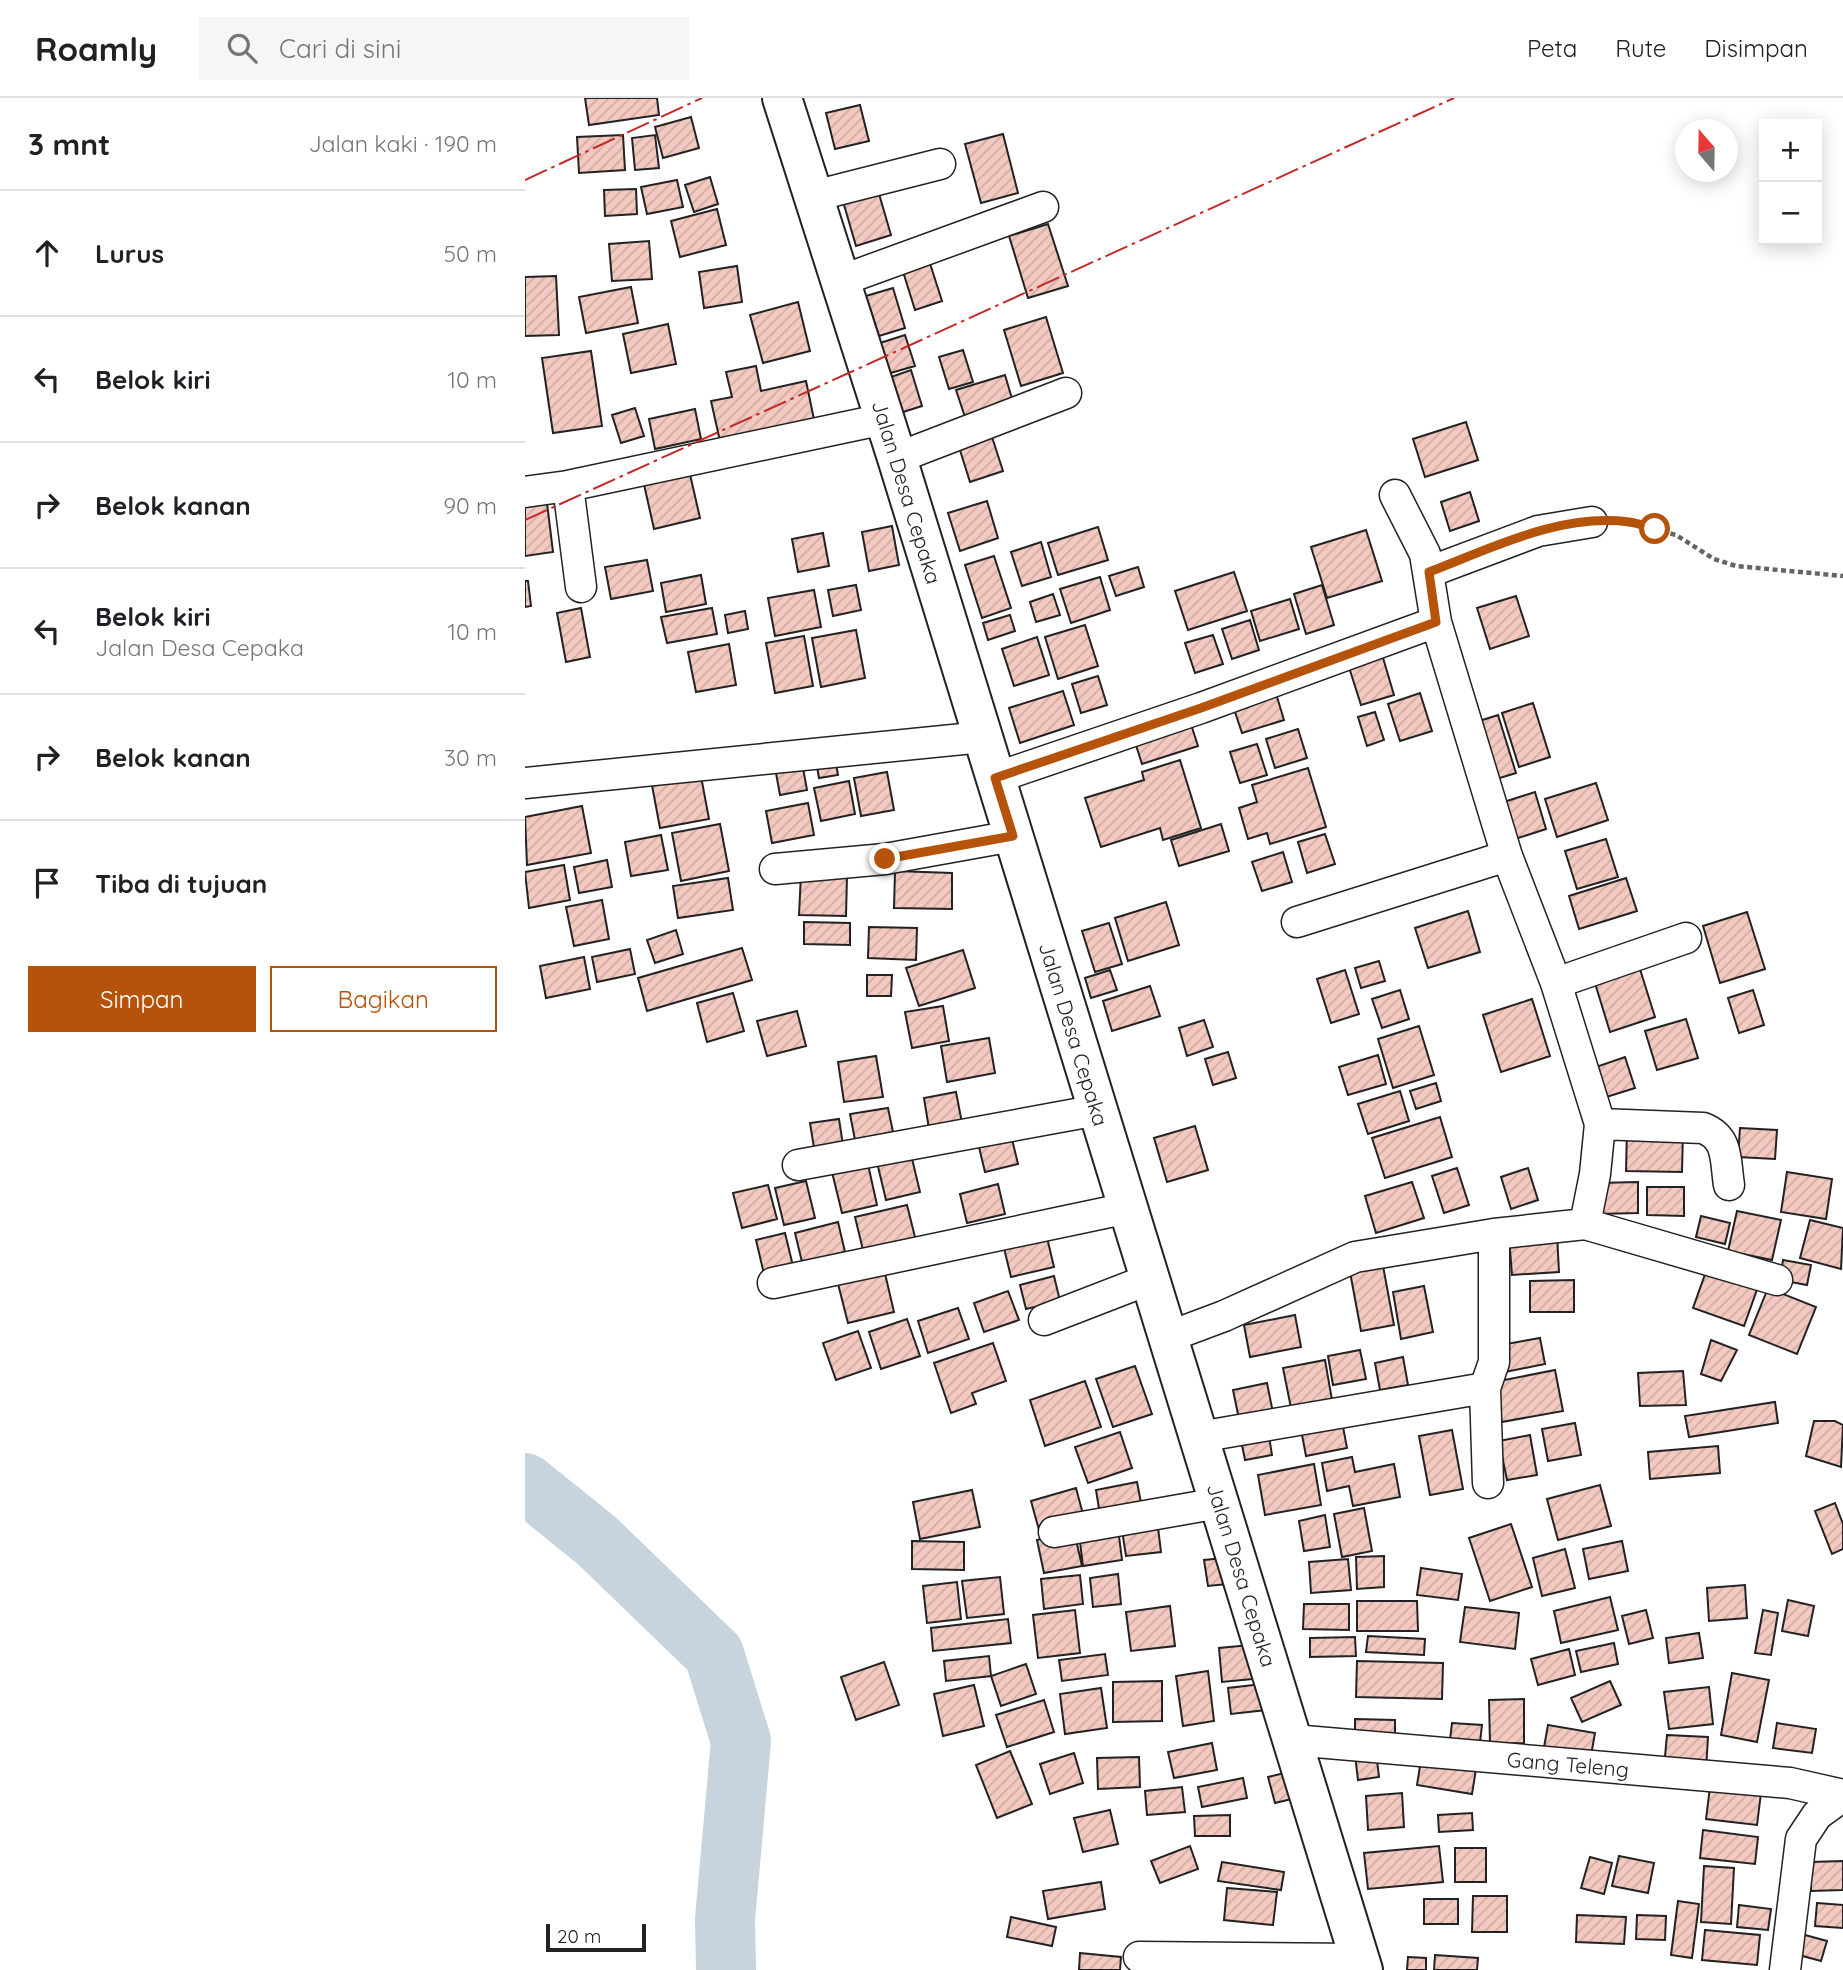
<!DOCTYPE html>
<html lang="id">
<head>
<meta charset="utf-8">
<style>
  :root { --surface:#fff; --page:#f6f6f6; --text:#202124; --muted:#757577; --line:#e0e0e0; --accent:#b45309 }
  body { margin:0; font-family:Quicksand,sans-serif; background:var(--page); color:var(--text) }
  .controls { position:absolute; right:21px; top:21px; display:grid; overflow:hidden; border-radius:0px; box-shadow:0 4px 18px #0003 }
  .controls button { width:63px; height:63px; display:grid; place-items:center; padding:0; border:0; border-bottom:2px solid var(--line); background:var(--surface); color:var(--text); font:35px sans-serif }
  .compass { position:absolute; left:1150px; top:21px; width:63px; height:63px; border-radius:50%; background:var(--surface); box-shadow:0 4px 18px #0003; rotate:340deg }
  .scale { position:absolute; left:21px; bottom:18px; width:100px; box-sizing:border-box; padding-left:7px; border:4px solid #222; border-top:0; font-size:19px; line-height:24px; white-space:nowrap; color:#222; -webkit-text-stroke:5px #fff; paint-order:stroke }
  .stop { position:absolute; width:21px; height:21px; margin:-16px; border:5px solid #b45309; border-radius:50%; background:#fff }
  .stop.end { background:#b45309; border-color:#fff; box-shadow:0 2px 7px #0008 }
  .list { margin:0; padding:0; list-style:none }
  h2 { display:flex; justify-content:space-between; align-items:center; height:91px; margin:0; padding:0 28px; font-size:30px }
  h2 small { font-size:23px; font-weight:400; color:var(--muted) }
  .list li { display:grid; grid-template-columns:46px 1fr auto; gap:21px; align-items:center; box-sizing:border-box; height:126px; padding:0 28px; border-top:2px solid var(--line) }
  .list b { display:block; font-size:26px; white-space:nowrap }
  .list p { margin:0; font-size:23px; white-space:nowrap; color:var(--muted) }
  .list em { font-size:23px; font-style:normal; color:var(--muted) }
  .actions { display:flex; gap:14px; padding:21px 28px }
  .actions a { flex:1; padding:16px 0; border:2px solid var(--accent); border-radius:0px; text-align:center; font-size:24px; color:var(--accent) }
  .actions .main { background:var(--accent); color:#fff }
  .icon { flex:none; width:38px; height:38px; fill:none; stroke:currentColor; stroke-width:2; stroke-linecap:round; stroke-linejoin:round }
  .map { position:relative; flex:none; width:1318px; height:1872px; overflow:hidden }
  header { display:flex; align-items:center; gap:42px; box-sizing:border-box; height:98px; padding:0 35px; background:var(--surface); border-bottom:2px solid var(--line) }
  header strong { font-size:33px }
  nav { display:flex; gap:38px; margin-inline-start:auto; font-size:24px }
  .search { width:490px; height:63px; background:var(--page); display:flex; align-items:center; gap:18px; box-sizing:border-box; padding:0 24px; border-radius:0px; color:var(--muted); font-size:26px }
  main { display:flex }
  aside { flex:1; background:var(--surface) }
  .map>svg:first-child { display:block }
</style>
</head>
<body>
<header>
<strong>Roamly</strong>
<div class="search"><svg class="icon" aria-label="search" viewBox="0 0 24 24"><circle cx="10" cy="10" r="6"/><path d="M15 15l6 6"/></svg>Cari di sini</div>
<nav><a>Peta</a><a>Rute</a><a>Disimpan</a></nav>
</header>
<main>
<aside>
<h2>3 mnt<small>Jalan kaki · 190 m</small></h2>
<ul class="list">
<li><svg class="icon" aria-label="ahead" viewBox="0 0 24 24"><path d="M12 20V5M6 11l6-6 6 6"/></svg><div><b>Lurus</b></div><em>50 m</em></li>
<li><svg class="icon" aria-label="left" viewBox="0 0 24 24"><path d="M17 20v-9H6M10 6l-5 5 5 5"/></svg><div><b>Belok kiri</b></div><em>10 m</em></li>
<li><svg class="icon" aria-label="right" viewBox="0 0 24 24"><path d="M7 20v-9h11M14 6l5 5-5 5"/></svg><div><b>Belok kanan</b></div><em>90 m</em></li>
<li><svg class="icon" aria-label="left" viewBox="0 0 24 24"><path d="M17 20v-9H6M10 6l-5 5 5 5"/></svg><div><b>Belok kiri</b><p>Jalan Desa Cepaka</p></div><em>10 m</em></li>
<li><svg class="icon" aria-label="right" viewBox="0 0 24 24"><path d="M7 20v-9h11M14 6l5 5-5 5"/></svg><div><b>Belok kanan</b></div><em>30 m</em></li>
<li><svg class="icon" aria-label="arrive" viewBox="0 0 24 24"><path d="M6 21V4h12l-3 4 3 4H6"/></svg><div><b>Tiba di tujuan</b></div></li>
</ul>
<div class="actions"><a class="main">Simpan</a><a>Bagikan</a></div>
</aside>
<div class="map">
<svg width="1318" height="1872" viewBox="0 0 1318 1872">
  <defs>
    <pattern id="building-hatch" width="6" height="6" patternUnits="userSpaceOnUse" patternTransform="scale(1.75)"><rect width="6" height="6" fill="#f3c9c0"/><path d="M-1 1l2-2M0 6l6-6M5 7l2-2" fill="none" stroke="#d0aca5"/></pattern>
  </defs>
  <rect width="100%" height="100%" fill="#fff"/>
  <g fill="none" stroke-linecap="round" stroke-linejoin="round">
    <path stroke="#c7d3dd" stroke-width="60" d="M0,1385L71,1442L189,1556L216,1643L200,1821L201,1872"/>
  </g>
  <path fill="url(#building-hatch)" stroke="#222" stroke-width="2" d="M60,0H132L134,17L64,27Z
    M335,7L344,43L310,51L301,15Z
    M166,19L174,50L138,60L130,29Z
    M478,36L493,95L456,105L440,46Z
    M98,37L100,72L54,75L52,39Z
    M130,37L134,70L110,72L107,40Z
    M185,79L193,106L169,114L160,87Z
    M152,82L158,109L122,116L116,89Z
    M352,89L366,137L331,148L317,100Z
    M111,91L112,116L80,118L79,92Z
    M192,111L201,147L155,159L146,123Z
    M523,126L543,188L503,200L484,138Z
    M124,143L127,181L87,183L84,146Z
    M402,156L417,203L390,212L375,164Z
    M212,168L217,204L179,210L174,174Z
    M31,178L34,237L0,238V179Z
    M106,189L113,225L61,235L54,199Z
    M368,190L380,230L354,238L341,198Z
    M273,204L285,253L238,265L225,217Z
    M521,219L538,275L496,288L479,232Z
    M143,226L151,266L106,275L98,236Z
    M380,237L390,268L362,276L352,246Z
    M438,252L448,284L424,291L414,259Z
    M66,253L77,328L28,335L17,260Z
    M231,268L236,293L281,283L291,331L197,352L186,303L207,299L201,274Z
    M386,272L397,308L375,315L363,280Z
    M480,277L488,304L440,319L431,292Z
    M110,310L119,338L96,345L87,317Z
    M170,311L176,341L130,351L124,321Z
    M941,324L953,362L900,379L888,341Z
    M467,339L478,373L445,384L434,349Z
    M164,372L175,420L129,431L118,382Z
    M945,394L954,423L925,433L916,404Z
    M462,403L473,440L435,453L423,415Z
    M22,405L28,454L0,458V408Z
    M367,428L374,467L344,473L337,434Z
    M573,429L583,462L533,477L523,445Z
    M841,432L857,483L802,500L786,449Z
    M298,435L304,468L273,474L267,441Z
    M516,444L526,479L497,488L486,454Z
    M469,458L486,510L457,520L440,467Z
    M122,462L128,493L86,501L80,469Z
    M613,469L619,489L591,498L584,478Z
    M709,474L722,513L663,532L650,493Z
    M176,477L181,506L141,514L136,485Z
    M575,479L585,512L546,525L535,491Z
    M0,483H3L6,508L0,509Z
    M331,487L336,512L308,518L303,492Z
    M797,487L809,527L781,536L769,496Z
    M289,492L296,529L250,538L243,500Z
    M528,496L535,517L511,524L505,504Z
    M991,498L1004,538L965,551L952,510Z
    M765,501L774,531L735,543L726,513Z
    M56,510L65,559L41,564L32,515Z
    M187,510L192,536L142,545L136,519Z
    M220,513L223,531L203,535L200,517Z
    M485,517L490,533L463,542L458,525Z
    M725,522L734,552L707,561L697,531Z
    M560,527L573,568L533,581L520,539Z
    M331,532L340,580L296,589L287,540Z
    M688,537L698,566L670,575L660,545Z
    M279,538L288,588L250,595L241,545Z
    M512,539L524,577L489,588L477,551Z
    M204,546L211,587L171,594L163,554Z
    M856,553L869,597L836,607L822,563Z
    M573,578L582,607L556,615L547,586Z
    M749,589L759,622L717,635L706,602Z
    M538,593L549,627L495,645L484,610Z
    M895,595L907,633L875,643L863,606Z
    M1008,605L1025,659L994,669L977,615Z
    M850,614L859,642L842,648L833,619Z
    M973,617L991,675L965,683L948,625Z
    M664,620L673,648L617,666L608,638Z
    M773,631L782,660L750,670L741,641Z
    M732,646L742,677L715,685L705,654Z
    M309,655L313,677L294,680L290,658Z
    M276,659L282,692L255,697L249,664Z
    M655,662L676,730L638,742L635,730L576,749L560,700L619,682L617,674Z
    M783,670L801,729L745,746L742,735L723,741L714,710L732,704L727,687Z
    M175,673L184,721L135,730L126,682Z
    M362,674L369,712L336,718L329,680Z
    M324,683L330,716L296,723L289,690Z
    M1071,685L1083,722L1032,739L1020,701Z
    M1010,694L1021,731L987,742L976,705Z
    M283,705L289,737L247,745L241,713Z
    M57,708L66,755L2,767L0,719Z
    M195,726L204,773L156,783L147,735Z
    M696,726L704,753L654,768L646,742Z
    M800,736L810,766L782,775L773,744Z
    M136,737L143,772L106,778L100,744Z
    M1081,741L1093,779L1052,791L1040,753Z
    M758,754L767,784L737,793L727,764Z
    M82,762L87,789L54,795L49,769Z
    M39,767L45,802L4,810L0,774Z
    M370,773L427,775V811L369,810Z
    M276,776L322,778L321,818L274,817Z
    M203,780L208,812L153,820L148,788Z
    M1101,780L1112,813L1054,831L1044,798Z
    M77,802L84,841L49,848L41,809Z
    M641,804L654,847L603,863L590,820Z
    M943,813L955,854L903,870L890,830Z
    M1222,814L1240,871L1195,885L1178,828Z
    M279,824L325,825V847L279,846Z
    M584,825L597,866L570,874L557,833Z
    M344,829L392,830L391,862L343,860Z
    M151,832L158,856L130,865L122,842Z
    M217,850L227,882L122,913L113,880Z
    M105,851L110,876L72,884L67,859Z
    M438,852L450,890L394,908L381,870Z
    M59,859L65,891L21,900L15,868Z
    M854,863L860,883L836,890L830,870Z
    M1114,868L1130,919L1085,934L1069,882Z
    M585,872L592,892L566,900L560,880Z
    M820,872L834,916L806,925L792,881Z
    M342,877H367L366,898H342Z
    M625,888L635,918L587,933L578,903Z
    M875,892L884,921L857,930L847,901Z
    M1228,892L1239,927L1214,935L1203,900Z
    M208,895L219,933L182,944L172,905Z
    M1007,901L1025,958L976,974L958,917Z
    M418,908L424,943L387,950L380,914Z
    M272,913L281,948L242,958L232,923Z
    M1161,921L1173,960L1132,972L1120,933Z
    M679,922L688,949L662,958L654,930Z
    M894,928L909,977L868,990L853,941Z
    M464,940L470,975L422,984L416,948Z
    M703,954L711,980L688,987L680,961Z
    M853,957L861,986L823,997L814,969Z
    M351,958L358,999L319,1004L313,964Z
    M1100,959L1110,990L1075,1001L1065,971Z
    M911,985L916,1003L891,1011L885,993Z
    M875,993L884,1023L843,1036L833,1006Z
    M431,994L437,1025L404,1031L399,1000Z
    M363,1010L368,1034L330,1042L325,1016Z
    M915,1019L927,1059L860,1080L847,1040Z
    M314,1021L318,1047L289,1050L285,1025Z
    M670,1028L683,1072L642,1084L629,1040Z
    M1215,1030L1252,1032L1250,1061L1213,1059Z
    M1102,1032L1158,1033L1157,1074L1101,1073Z
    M486,1037L493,1066L460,1074L453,1045Z
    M384,1048L395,1094L361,1102L350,1056Z
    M342,1062L352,1107L317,1115L306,1070Z
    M932,1070L944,1107L919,1115L907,1078Z
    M1003,1070L1013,1102L986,1111L976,1079Z
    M1262,1074L1307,1081L1301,1121L1256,1114Z
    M281,1083L290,1120L259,1127L250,1090Z
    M887,1084L899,1120L851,1135L840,1098Z
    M1113,1084V1115L1072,1116V1085Z
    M473,1086L480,1116L442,1125L435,1096Z
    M243,1087L252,1121L217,1130L208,1095Z
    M1122,1089H1159V1118L1122,1117Z
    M382,1107L391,1143L339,1156L330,1119Z
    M1212,1113L1256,1122L1247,1162L1203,1153Z
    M1176,1118L1205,1125L1200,1146L1171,1139Z
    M1285,1122L1318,1130L1316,1171L1275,1160Z
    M313,1124L320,1154L277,1164L270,1135Z
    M520,1131L529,1169L486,1179L477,1142Z
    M260,1135L268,1168L239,1176L231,1142Z
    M1032,1136L1034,1174L987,1177L984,1139Z
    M1258,1162L1286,1167L1282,1187L1255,1182Z
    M358,1167L369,1214L323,1225L311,1178Z
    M858,1168L869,1227L836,1233L825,1174Z
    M1183,1168L1234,1186L1219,1228L1168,1210Z
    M529,1178L535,1203L501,1211L495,1187Z
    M1049,1182V1214H1005V1183Z
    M899,1188L908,1234L876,1241L868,1194Z
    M1243,1190L1291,1209L1272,1256L1224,1237Z
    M483,1193L494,1222L459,1234L449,1205Z
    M433,1210L444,1241L403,1255L393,1223Z
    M770,1217L776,1249L725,1259L719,1227Z
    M382,1221L395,1258L356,1271L344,1234Z
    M333,1233L346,1270L311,1282L298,1245Z
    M1015,1240L1020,1266L975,1275L970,1248Z
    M1186,1242L1212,1252L1196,1283L1176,1276Z
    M468,1245L481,1283L447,1295L451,1306L426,1315L409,1265Z
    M835,1252L841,1281L808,1287L803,1258Z
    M878,1259L883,1287L855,1292L850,1265Z
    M800,1262L807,1302L766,1310L758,1270Z
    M610,1268L627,1316L588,1329L571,1281Z
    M1030,1272L1038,1313L971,1325L964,1285Z
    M1158,1273L1161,1307L1115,1308L1113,1275Z
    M560,1283L576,1329L520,1348L505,1302Z
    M742,1285L748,1315L714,1321L708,1292Z
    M1250,1304L1253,1325L1164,1339L1160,1318Z
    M816,1318L822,1350L781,1358L775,1326Z
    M1289,1323H1310L1318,1327L1316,1369L1281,1358Z
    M1050,1325L1056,1357L1023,1363L1017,1331Z
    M743,1332L747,1357L720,1362L715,1337Z
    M927,1332L938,1391L905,1397L894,1338Z
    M595,1334L607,1370L563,1385L550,1349Z
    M1005,1337L1012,1377L982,1382L974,1343Z
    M1193,1348L1195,1375L1125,1381L1123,1354Z
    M827,1359L830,1374L869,1366L875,1399L828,1408L824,1388L802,1393L797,1365Z
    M789,1366L796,1407L740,1417L733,1377Z
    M612,1384L618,1415L576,1423L571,1392Z
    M1075,1387L1086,1428L1033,1442L1022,1401Z
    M551,1390L559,1420L514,1432L506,1403Z
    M447,1392L455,1429L395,1441L388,1404Z
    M1310,1405L1318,1426V1451L1307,1456L1290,1413Z
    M839,1410L847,1453L817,1459L809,1416Z
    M800,1417L805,1449L779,1453L774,1423Z
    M632,1421L636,1454L601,1458L596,1426Z
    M986,1426L1007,1489L965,1503L944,1440Z
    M593,1430L597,1462L558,1468L554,1436Z
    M549,1433L557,1468L519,1475L512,1442Z
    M387,1443L439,1444V1472L387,1471Z
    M1097,1443L1103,1473L1064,1481L1058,1451Z
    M1040,1451L1050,1490L1017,1498L1008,1460Z
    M859,1458V1489L832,1491L831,1459Z
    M709,1459L712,1485L683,1488L679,1462Z
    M823,1461L826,1492L786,1495L784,1464Z
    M896,1470L937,1476L933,1502L892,1497Z
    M593,1476L596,1506L568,1509L565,1480Z
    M555,1477L558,1506L519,1511L516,1481Z
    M475,1479L479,1516L442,1520L437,1483Z
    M432,1484L436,1521L402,1525L398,1488Z
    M1220,1487L1222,1520L1184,1523L1182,1490Z
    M1085,1499L1093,1532L1036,1545L1029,1513Z
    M1263,1502L1289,1508L1283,1538L1257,1533Z
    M832,1503H892L893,1533H832Z
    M779,1506H824V1532L778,1531Z
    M645,1508L650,1548L606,1553L601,1514Z
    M940,1509L994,1515L990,1551L935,1544Z
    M550,1512L555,1555L513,1560L508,1517Z
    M1121,1512L1128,1540L1104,1546L1097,1518Z
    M1238,1512L1253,1515L1246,1557L1230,1555Z
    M483,1521L486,1545L408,1553L406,1530Z
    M1174,1535L1178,1560L1144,1565L1141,1540Z
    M843,1538L900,1541L899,1557L841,1554Z
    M830,1539L831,1558L785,1559V1540Z
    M1089,1545L1093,1566L1056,1574L1051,1553Z
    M725,1547L727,1581L697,1584L694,1550Z
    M1044,1551L1050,1577L1013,1587L1006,1561Z
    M580,1556L583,1577L537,1583L534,1562Z
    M464,1558L466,1578L421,1583L419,1563Z
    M832,1563L918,1565L917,1601L831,1599Z
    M359,1564L374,1607L331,1622L316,1579Z
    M501,1566L511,1596L476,1608L466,1578Z
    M683,1573L689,1623L658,1628L651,1578Z
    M1207,1575L1244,1582L1232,1644L1196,1637Z
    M637,1583V1623L588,1624V1584Z
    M1085,1583L1096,1607L1057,1624L1046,1600Z
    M737,1586L741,1612L706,1616L703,1590Z
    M449,1587L459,1628L418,1638L409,1596Z
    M1184,1589L1188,1626L1144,1631L1139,1594Z
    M576,1590L582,1630L540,1636L535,1596Z
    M999,1601V1645L965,1646L964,1602Z
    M519,1602L529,1634L482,1649L471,1617Z
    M830,1621L870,1622V1646L830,1645Z
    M927,1625L957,1627L954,1653L924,1650Z
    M1252,1625L1291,1631L1287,1655L1248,1650Z
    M1023,1627L1070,1635L1065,1663L1018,1655Z
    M1142,1637L1183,1639L1181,1672L1139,1669Z
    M687,1645L692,1672L649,1680L643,1654Z
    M485,1653L507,1706L472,1720L451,1667Z
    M851,1654L854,1679L833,1682L830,1657Z
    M549,1655L558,1685L525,1696L515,1666Z
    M614,1659L615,1689L573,1691L572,1660Z
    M896,1662L951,1671L947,1696L892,1687Z
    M768,1673L775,1699L750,1705L743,1679Z
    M718,1680L722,1700L677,1709L673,1689Z
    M1186,1681L1237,1687L1232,1727L1181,1721Z
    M657,1689L660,1714L622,1717L620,1693Z
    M877,1695L879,1729L843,1732L841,1698Z
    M585,1712L593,1746L558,1754L549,1720Z
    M947,1715L948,1732L914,1734L913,1717Z
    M705,1717V1738H670L669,1718Z
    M1178,1732L1233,1739L1230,1766L1175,1760Z
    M665,1748L673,1771L635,1785L626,1763Z
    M914,1748L918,1784L843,1791L839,1755Z
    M930,1750H961V1784H930Z
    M1094,1758L1129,1765L1123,1795L1087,1788Z
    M1065,1759L1087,1765L1079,1796L1056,1790Z
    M1318,1763V1792L1286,1793L1285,1764Z
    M697,1764L759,1774L756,1792L693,1783Z
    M1179,1768L1209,1770L1206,1826L1176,1824Z
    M576,1784L580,1811L523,1821L518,1793Z
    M702,1790L752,1794L748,1827L699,1822Z
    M948,1798H982V1834H947Z
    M899,1801H933V1826H899Z
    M1153,1803L1174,1806L1167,1860L1146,1857Z
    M1292,1805L1318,1807V1830L1290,1828Z
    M1214,1807L1246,1811L1243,1832L1212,1829Z
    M1052,1817L1101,1819L1099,1846L1051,1844Z
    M1112,1817L1141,1818L1140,1842L1111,1841Z
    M486,1819L531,1829L527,1848L482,1839Z
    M1180,1832L1235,1837L1232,1867L1177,1862Z
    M1269,1834L1302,1843L1296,1863L1263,1854Z
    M555,1855L596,1859L595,1872H554Z
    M910,1857L953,1860L952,1872H909Z
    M883,1859L901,1860V1872H882Z"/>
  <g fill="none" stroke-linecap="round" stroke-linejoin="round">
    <g stroke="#222" stroke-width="33">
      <path id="street" d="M289,98L415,66
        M315,183L518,109
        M372,360L541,295
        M43,388L56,489
        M0,394L43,388L359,321
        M870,397L900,456L911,524L982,758L1031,885L1075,1026L1070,1076L1060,1126
        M904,474L1013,433L1067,424
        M470,680L676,610L911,524
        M0,685L458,639
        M250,771L360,761L488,738
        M772,824L982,758
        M1031,885L1161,840
        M1075,1026L1178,1030C1204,1040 1200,1062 1204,1087
        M273,1067L573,1012
        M248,1185L603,1110
        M519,1222L625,1181
        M643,1239L699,1218L830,1159L969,1136L1060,1126L1252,1182
        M960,1290L963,1385
        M674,1339L960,1290L969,1264V1136
        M529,1434L694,1405
        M768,1642L1265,1685L1318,1697
        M614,1859L835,1861
        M1260,1872L1276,1741L1292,1717L1318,1698"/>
    </g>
    <g stroke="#222" stroke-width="42">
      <path id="secondary" d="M257,0L372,360L838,1872"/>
    </g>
    <path stroke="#646464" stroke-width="4.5" stroke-dasharray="5 3.5" stroke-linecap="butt" d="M1096,424H1104L1151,437L1189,461L1211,468L1318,478"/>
    <use href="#street" stroke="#fff" stroke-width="30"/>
    <use href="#secondary" stroke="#fff" stroke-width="38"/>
    <path stroke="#c62828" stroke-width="2" stroke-dasharray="24 5 3.5 5" stroke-linecap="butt" d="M0,82L177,0
      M0,422L929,0"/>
  </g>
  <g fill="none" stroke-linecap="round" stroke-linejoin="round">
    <path stroke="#b45309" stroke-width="9" d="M360,761L488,738L470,680L676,610L911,524L904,474C967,450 1035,415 1104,424C1113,425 1122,429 1130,431"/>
  </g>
  <g text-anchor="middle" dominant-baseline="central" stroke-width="5" stroke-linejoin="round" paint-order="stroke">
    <g font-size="21" fill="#222" stroke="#fff">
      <text transform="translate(382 394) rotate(73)">Jalan Desa Cepaka</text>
      <text transform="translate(549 936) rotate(73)">Jalan Desa Cepaka</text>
      <text transform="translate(717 1477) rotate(73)">Jalan Desa Cepaka</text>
      <text transform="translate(1043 1666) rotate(5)">Gang Teleng</text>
    </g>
  </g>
</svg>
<div class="controls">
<button>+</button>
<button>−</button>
</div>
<svg class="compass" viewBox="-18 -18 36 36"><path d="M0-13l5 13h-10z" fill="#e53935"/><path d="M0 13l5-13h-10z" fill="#757577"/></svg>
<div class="scale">20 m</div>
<div class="stop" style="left:1130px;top:431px"></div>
<div class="stop end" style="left:360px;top:761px"></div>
</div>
</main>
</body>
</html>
